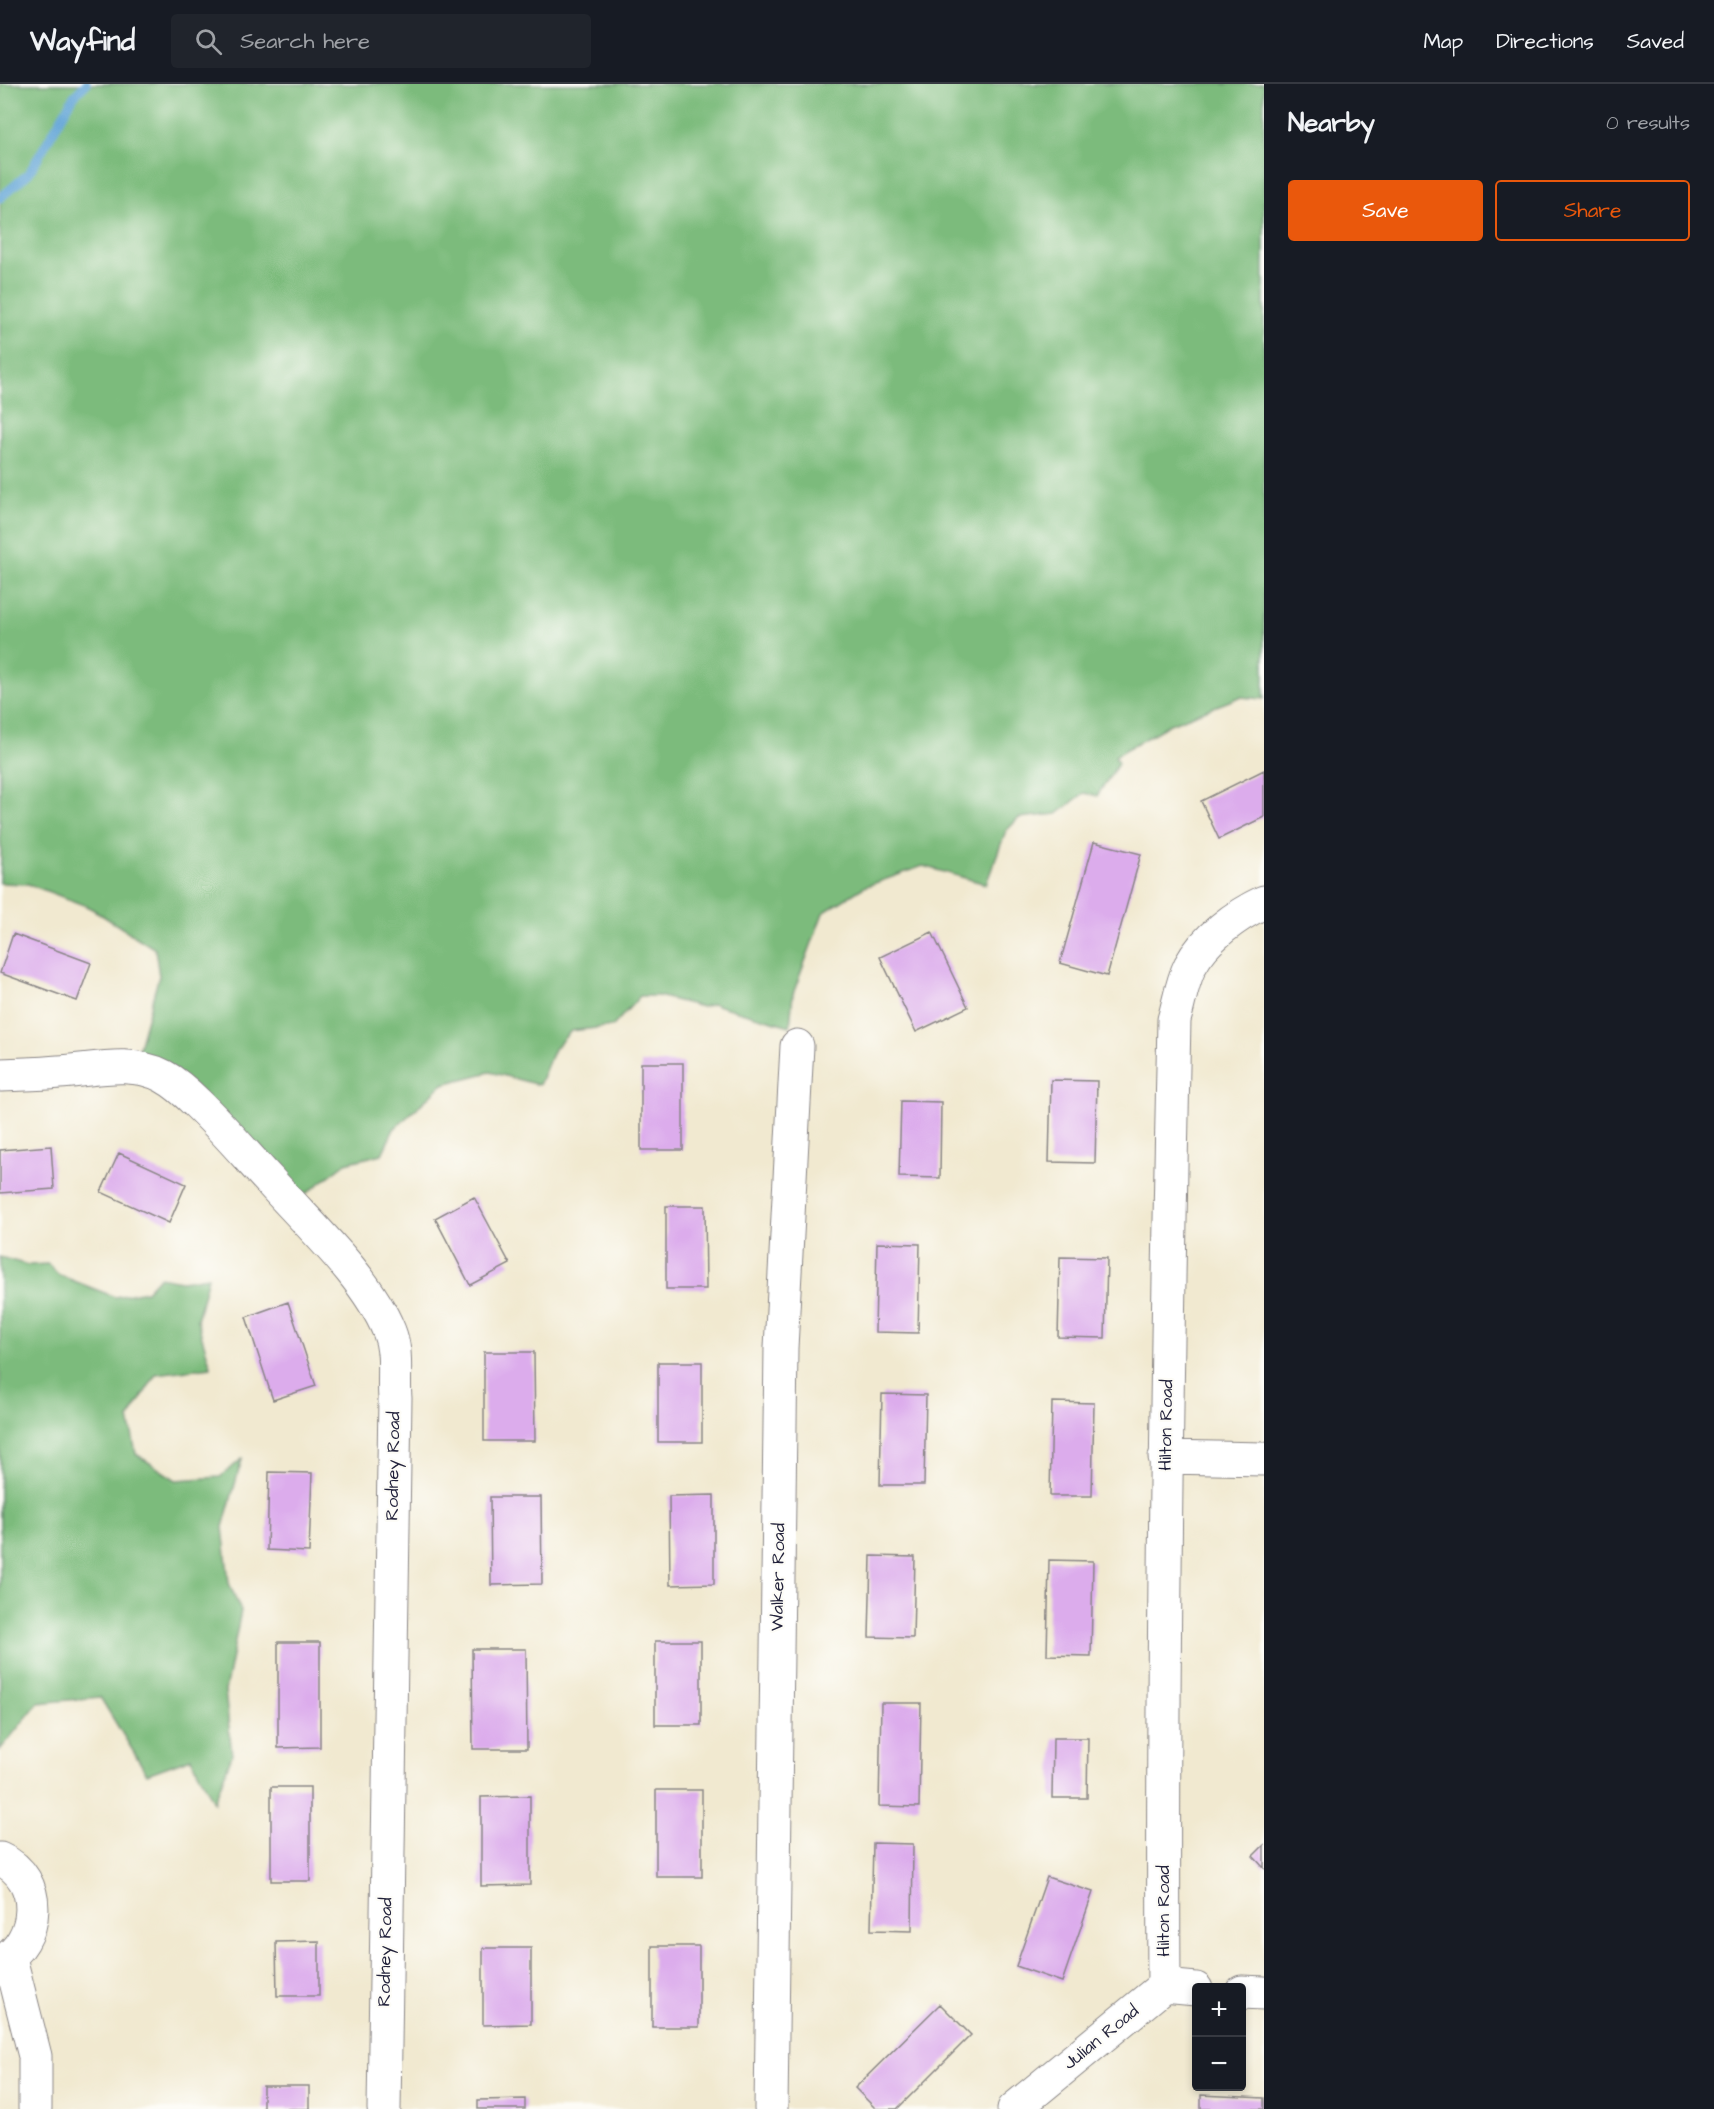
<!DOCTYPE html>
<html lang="en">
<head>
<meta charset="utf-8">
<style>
  :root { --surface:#171b24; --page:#20242c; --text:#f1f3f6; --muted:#9ea1a6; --line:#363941; --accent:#ea580c }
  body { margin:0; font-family:"Architects Daughter",sans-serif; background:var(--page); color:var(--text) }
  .controls { position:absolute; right:18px; bottom:18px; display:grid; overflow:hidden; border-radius:6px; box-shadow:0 3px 9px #0003 }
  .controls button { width:54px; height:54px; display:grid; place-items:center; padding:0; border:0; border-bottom:2px solid var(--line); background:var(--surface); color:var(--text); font:30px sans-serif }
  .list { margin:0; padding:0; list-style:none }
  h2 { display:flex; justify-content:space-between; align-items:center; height:78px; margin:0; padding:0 24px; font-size:26px }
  h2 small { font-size:20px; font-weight:400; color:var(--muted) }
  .actions { display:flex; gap:12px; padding:18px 24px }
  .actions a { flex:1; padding:14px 0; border:2px solid var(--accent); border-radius:6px; text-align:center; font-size:21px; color:var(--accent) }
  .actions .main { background:var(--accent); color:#fff }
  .icon { flex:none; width:33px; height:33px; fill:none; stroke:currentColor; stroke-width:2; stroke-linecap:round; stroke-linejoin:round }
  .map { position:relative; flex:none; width:1264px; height:2025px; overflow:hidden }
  header { display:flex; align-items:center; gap:36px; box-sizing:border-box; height:84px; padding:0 30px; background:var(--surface); border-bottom:2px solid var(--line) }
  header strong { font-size:28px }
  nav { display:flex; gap:33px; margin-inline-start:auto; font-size:21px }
  .search { width:420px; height:54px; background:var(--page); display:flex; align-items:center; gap:15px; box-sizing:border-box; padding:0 21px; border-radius:6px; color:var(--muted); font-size:22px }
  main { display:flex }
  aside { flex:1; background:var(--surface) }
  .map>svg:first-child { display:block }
</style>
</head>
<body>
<header>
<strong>Wayfind</strong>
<div class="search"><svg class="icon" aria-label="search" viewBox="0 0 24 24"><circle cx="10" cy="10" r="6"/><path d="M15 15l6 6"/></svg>Search here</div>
<nav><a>Map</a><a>Directions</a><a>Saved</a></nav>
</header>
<main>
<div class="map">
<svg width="1264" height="2025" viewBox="0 0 1264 2025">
  <rect width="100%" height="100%" fill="#fdfcf7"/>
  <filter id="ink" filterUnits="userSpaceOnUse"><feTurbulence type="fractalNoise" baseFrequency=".0167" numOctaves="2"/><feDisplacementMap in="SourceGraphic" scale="12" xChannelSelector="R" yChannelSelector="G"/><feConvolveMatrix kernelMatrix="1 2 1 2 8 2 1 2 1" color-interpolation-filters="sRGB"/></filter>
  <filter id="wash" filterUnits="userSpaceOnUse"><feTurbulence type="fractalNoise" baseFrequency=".008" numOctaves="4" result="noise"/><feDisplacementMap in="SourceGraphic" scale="24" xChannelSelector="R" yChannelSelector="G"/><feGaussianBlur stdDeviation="1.35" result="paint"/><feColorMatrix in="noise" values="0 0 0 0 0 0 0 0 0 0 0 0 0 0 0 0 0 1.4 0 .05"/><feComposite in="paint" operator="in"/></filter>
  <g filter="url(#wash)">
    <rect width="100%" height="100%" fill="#f1e9d0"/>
    <path fill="#7cbb7c" stroke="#4f6e5c" stroke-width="1.5" d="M0,0H1264V615L1240,613L1170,640L1115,672L1118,680L1097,712L1084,709L1057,730L1019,734L1006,747L986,800L923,782L864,803L823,829L793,910L790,942L713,920L702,923L658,912H640L613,942L571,947L554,965L539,1001L490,988L443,1000L394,1045L382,1070L346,1079L293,1120L134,980L159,892L155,865L89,823L28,800L0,799C0,783 3,769 0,754Z
      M0,1173L28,1181L48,1180L59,1191L115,1213L146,1207L159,1193L182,1197L208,1193L197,1236L211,1283L156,1290L129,1334L136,1370L176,1396L220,1393L242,1375L223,1443L229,1499L241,1527L225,1607L232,1671L214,1718L191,1674L147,1690L100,1613L38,1619L0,1666Z"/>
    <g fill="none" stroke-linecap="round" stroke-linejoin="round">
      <path stroke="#63a6d7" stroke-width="9" d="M0,114L29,89L74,12L86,0"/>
    </g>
    <g id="blocks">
      <path fill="#dcacec" d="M1264,686V733L1219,755L1201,717Z
        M1094,758L1141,770L1107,892L1060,879Z
        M932,848L968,923L916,948L880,873Z
        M13,850L91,879L77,917L0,889Z
        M641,979H683V1066H641Z
        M1051,996L1097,997L1095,1079L1049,1078Z
        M901,1017L941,1018L940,1094L899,1093Z
        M51,1062L54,1105L0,1109V1066Z
        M119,1069L186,1100L169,1139L101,1108Z
        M474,1113L510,1180L470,1201L435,1134Z
        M666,1122H705L706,1205H666Z
        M877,1159L920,1160L918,1249L875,1248Z
        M1060,1173L1107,1174L1105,1254L1058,1253Z
        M288,1218L316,1302L273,1316L246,1233Z
        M484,1268H534L535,1357H484Z
        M658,1278H702V1358H658Z
        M882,1310L926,1311L924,1401H880Z
        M1052,1318L1094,1319L1092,1412H1050Z
        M269,1388L312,1389L309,1468L267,1466Z
        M714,1411V1500L670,1501L669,1412Z
        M490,1413H541L542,1500L491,1501Z
        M871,1472L915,1473L913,1554L869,1553Z
        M1049,1476L1093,1477L1091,1572L1047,1571Z
        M655,1557H701V1641H655Z
        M278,1558H320V1663L278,1664Z
        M472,1565H526L527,1665H473Z
        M881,1619H921L919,1723L879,1722Z
        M1053,1654H1088L1087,1714H1052Z
        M271,1703H310V1797H271Z
        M656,1706H702V1793H656Z
        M530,1712V1801L481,1802V1713Z
        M873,1759L913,1760L912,1847L871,1846Z
        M1264,1761V1784L1253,1772Z
        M1047,1793L1093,1808L1062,1898L1016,1882Z
        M319,1857V1912H277L276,1858Z
        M652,1862H699V1943H652Z
        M483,1864H531V1940L483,1941Z
        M940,1920L971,1951L897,2025H876L855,2004Z
        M263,2002H309V2025H263Z
        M1201,2011L1264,2014V2025H1201Z
        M525,2015V2025H478V2016Z"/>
    </g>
  </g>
  <g filter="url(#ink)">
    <use href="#blocks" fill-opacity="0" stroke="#8a8686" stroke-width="1.5"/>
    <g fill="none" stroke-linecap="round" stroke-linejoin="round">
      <g stroke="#8a8686" stroke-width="35">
        <path id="minor" d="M0,991C20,990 40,990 59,988C93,986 131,975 163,992C176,999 188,1010 198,1020C224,1045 246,1071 270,1097C309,1141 367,1193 389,1247C398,1269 393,1292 395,1314L384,2025
          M1165,1373L1264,1375
          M0,1775C45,1794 40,1858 0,1879
          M10,1874L35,1972V2025
          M1164,1902C1162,1580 1167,1258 1174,936C1179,919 1182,898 1190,882C1205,854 1236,831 1264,818
          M1242,1908L1264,1909
          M771,2025L781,1264L797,962
          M1014,2025L1164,1902L1196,1905"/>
      </g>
      <use href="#minor" stroke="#fff" stroke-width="33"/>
    </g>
  </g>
  <g text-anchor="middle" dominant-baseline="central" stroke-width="4.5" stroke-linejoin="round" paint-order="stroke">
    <g font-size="18" fill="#22223b" stroke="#fdfcf7">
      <text transform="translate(1166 1341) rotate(-89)">Hilton Road</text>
      <text transform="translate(393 1382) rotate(-89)">Rodney Road</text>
      <text transform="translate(778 1493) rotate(-89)">Walker Road</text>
      <text transform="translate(1163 1827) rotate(-90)">Hilton Road</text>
      <text transform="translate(385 1868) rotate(-89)">Rodney Road</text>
      <text transform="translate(1101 1953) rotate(-39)">Julian Road</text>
    </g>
  </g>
</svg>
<div class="controls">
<button>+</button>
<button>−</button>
</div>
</div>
<aside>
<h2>Nearby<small>0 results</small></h2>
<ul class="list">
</ul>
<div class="actions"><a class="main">Save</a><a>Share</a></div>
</aside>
</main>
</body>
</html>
